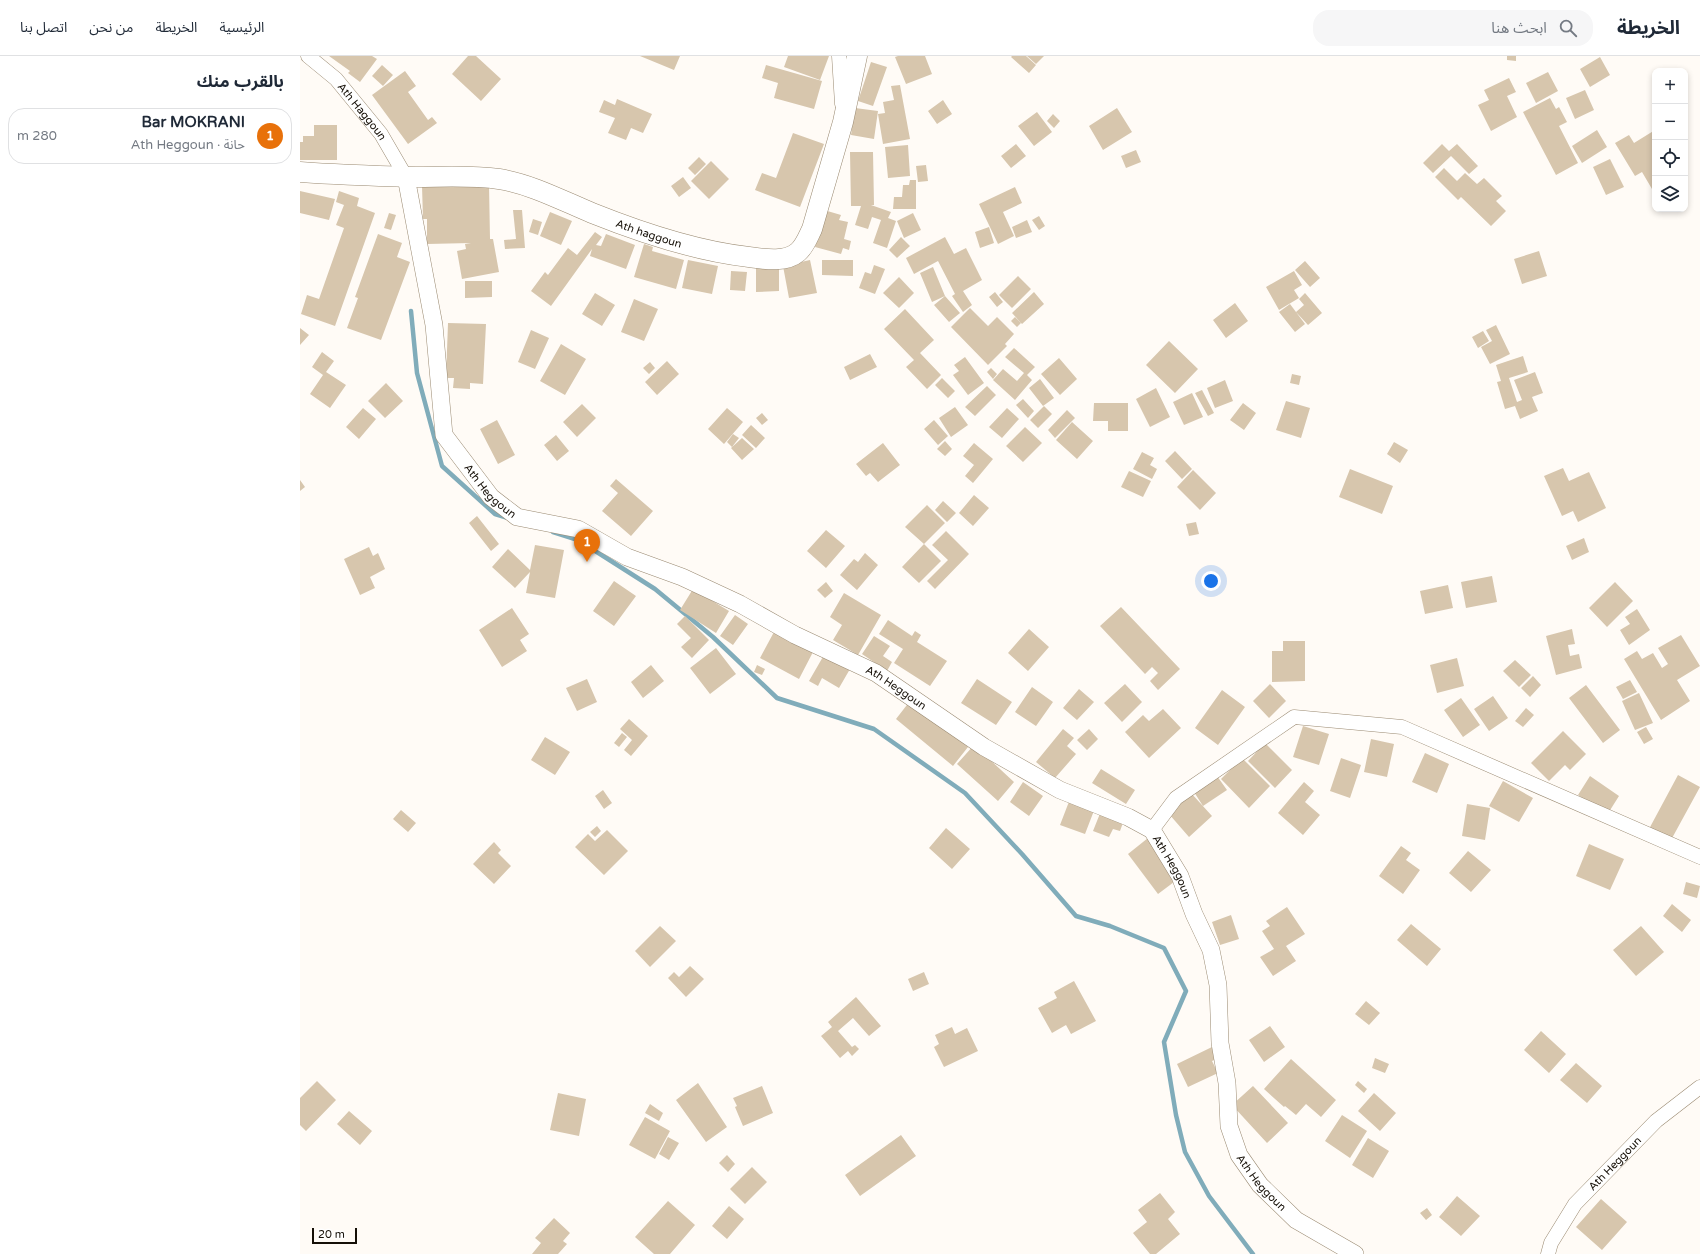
<!DOCTYPE html>
<html lang="ar">
<head>
<meta charset="utf-8">
<style>
  :root { --surface:#fff; --page:#f6f6f7; --text:#1f2937; --muted:#747a83; --line:#e0e1e3; --accent:#7658d2 }
  body { margin:0; font-family:"Varela Round","Noto Sans Arabic",sans-serif; background:var(--page); color:var(--text); direction:rtl }
  .controls { position:absolute; right:12px; top:12px; display:grid; overflow:hidden; border-radius:8px; box-shadow:0 2px 6px #0003 }
  .controls button { width:36px; height:36px; display:grid; place-items:center; padding:0; border:0; border-bottom:1px solid var(--line); background:var(--surface); color:var(--text); font:20px sans-serif }
  .scale { position:absolute; left:12px; bottom:10px; width:45px; box-sizing:border-box; padding-left:4px; border:2px solid #150f07; border-top:0; font-size:11px; line-height:14px; white-space:nowrap; color:#150f07; -webkit-text-stroke:3px #fff; paint-order:stroke }
  .you { position:absolute; left:911px; top:525px; width:14px; height:14px; margin:-10px; border:3px solid #fff; border-radius:50%; background:#1a73e8; box-shadow:0 0 0 6px #1a73e833 }
  .badge { display:grid; place-items:center; width:26px; height:26px; border-radius:50%; background:var(--accent); color:#fff; font-size:13px; font-weight:700 }
  .pin { position:absolute; translate:-50% -33px; filter:drop-shadow(0 1px 2px #0008) }
  .pin::after { content:''; position:absolute; top:21px; width:14px; height:12px; background:inherit; clip-path:polygon(0 0,100% 0,50% 100%) }
  .list { margin:0; padding:0; list-style:none }
  h2 { display:flex; justify-content:space-between; align-items:center; height:52px; margin:0; padding:0 16px; font-size:17px }
  h2 small { font-size:13px; font-weight:400; color:var(--muted) }
  .list li { display:grid; grid-template-columns:26px 1fr auto; gap:12px; align-items:center; box-sizing:border-box; height:56px; margin:0 8px 8px; padding:0 8px; border:1px solid var(--line); border-radius:16px }
  .list b { display:block; font-size:15px; white-space:nowrap }
  .list p { margin:0; font-size:13px; white-space:nowrap; color:var(--muted) }
  .list em { font-size:13px; font-style:normal; color:var(--muted) }
  .icon { flex:none; width:22px; height:22px; fill:none; stroke:currentColor; stroke-width:2; stroke-linecap:round; stroke-linejoin:round }
  .map { position:relative; flex:none; width:1400px; height:1198px; overflow:hidden; direction:ltr }
  header { display:flex; align-items:center; gap:24px; box-sizing:border-box; height:56px; padding:0 20px; background:var(--surface); border-bottom:1px solid var(--line) }
  header strong { font-size:19px }
  nav { display:flex; gap:22px; margin-inline-start:auto; font-size:14px }
  .search { width:280px; height:36px; background:var(--page); display:flex; align-items:center; gap:10px; box-sizing:border-box; padding:0 14px; border-radius:16px; color:var(--muted); font-size:15px }
  main { display:flex }
  aside { flex:1; background:var(--surface) }
  .map>svg:first-child { display:block }
</style>
</head>
<body>
<header>
<strong>الخريطة</strong>
<div class="search"><svg class="icon" aria-label="search" viewBox="0 0 24 24"><circle cx="10" cy="10" r="6"/><path d="M15 15l6 6"/></svg>ابحث هنا</div>
<nav><a>الرئيسية</a><a>الخريطة</a><a>من نحن</a><a>اتصل بنا</a></nav>
</header>
<main>
<div class="map">
<svg width="1400" height="1198" viewBox="0 0 1400 1198">
  <rect width="100%" height="100%" fill="#fffbf6"/>
  <g fill="none" stroke-linecap="round" stroke-linejoin="round">
    <path stroke="#80acba" stroke-width="4.5" d="M111,255L117,317L142,410L195,458L208,462
      M253,476L278,484L355,533L413,581L477,642L574,673L665,737L722,798L776,860L810,870L864,892L886,935L864,986L876,1059L885,1096L909,1140L953,1198"/>
  </g>
  <path fill="#d7c6ad" d="M29,0H72L77,3L60,26L48,17L50,15Z
    M168,0H176L201,23L181,45L152,18Z
    M340,0H380L374,14Z
    M488,0H529L520,24L484,11Z
    M598,0H625L632,18L606,28L595,1Z
    M712,0H726L736,9L729,17L711,1Z
    M727,0H744L736,8Z
    M1207,0H1216V5L1207,4Z
    M1300,1L1310,19L1290,31L1280,13Z
    M571,6L587,11L573,50L558,45Z
    M82,9L93,19L83,30L72,20Z
    M466,9L522,25L514,53L474,42L478,27L462,22Z
    M105,15L116,30L108,36L128,64L132,61L137,67L108,88L72,39Z
    M1248,16L1258,35L1236,47L1226,27Z
    M1209,22L1216,36L1207,40L1217,61L1191,75L1178,49L1189,44L1184,34Z
    M600,29L610,83L583,88L578,58L585,57L583,46L594,44L591,30Z
    M1285,34L1294,54L1275,63L1266,42Z
    M1250,42L1256,53L1259,51L1267,66L1259,70L1278,107L1256,119L1223,56Z
    M317,43L352,58L343,77L331,72L326,84L308,77L315,62L299,56L304,44L315,49Z
    M643,44L652,58L637,68L628,55Z
    M555,52L578,55L574,83L551,79Z
    M817,52L832,76L803,94L789,70Z
    M737,56L752,76L734,90L718,70Z
    M753,58L760,65L754,72L747,65Z
    M14,69H37V104H0V86H3V80H14Z
    M1297,74L1307,91L1282,107L1272,90Z
    M1355,74V132L1352,133L1342,116L1335,120L1315,87L1329,79L1334,87Z
    M493,77L524,88L500,151L455,134L462,117L476,122Z
    M716,88L726,100L711,112L701,100Z
    M1142,88L1149,95L1157,88L1178,110L1169,118L1151,100L1133,117L1123,107Z
    M608,89L610,120L588,122L585,91Z
    M836,94L841,106L826,112L821,100Z
    M550,96H573L574,149H571L591,156L588,162L596,165L587,192L573,187L581,164L572,161L568,173L555,169L561,150H551Z
    M399,101L406,108L395,119L388,112Z
    M1310,103L1324,131L1306,139L1293,111Z
    M411,105L429,123L409,143L391,125Z
    M626,109L628,125L618,126L616,110Z
    M1144,112L1157,125L1165,117L1177,128L1184,122L1202,140L1196,145L1206,155L1191,170L1161,141L1158,144L1135,121Z
    M383,121L391,132L379,141L371,130Z
    M610,124H616V153H593L594,141H602L603,129H609Z
    M189,128L190,183H193L199,216L162,223L157,195L166,193L165,188L171,187L127,188V163H123L122,130Z
    M715,131L722,147L703,156L714,180L698,188L679,148Z
    M0,135L35,143L29,164L0,157Z
    M39,135L59,142L57,150L75,157L35,270L1,258L7,239L19,243L44,172L36,169L44,149L36,146Z
    M213,154H222L225,192L205,193L204,184L216,183Z
    M524,154L541,159L539,164L548,166L544,183L551,185L549,194L543,192L541,198L515,191Z
    M250,156L272,165L261,189L240,180Z
    M89,157L96,159L91,174L84,172Z
    M613,157L621,174L604,182L597,165Z
    M739,160L745,170L739,174L732,164Z
    M233,163L242,166L238,179L229,176Z
    M727,164L732,176L716,182L712,171Z
    M689,171L694,187L680,192L675,176Z
    M295,176L302,181L296,189L301,190L306,178L335,189L326,213L290,200L292,193L251,250L231,235L245,216L248,219L268,192L277,199Z
    M78,178L102,187L97,201L110,206L81,284L47,272L58,242L55,241Z
    M601,181L610,190L597,202L589,194Z
    M645,181L654,198L666,192L682,224L663,235L672,249L663,256L652,240L655,238L638,205L614,218L606,202Z
    M344,188L353,191L352,195L384,204L376,233L334,221Z
    M1239,195L1247,220L1222,228L1214,203Z
    M388,204L418,210L412,238L382,232Z
    M510,204L517,237L489,242L483,210Z
    M522,204H553V220L522,219Z
    M1005,205L1020,222L1010,231L995,214Z
    M574,209L585,213L575,238L559,232L565,216L571,218Z
    M479,211V235L456,236V212Z
    M633,211L645,240L660,257L649,266L634,249L645,240L632,246L620,217Z
    M431,215L447,216L445,235L430,234Z
    M994,215L1002,229L994,234L999,242L979,254L966,231Z
    M718,220L731,233L712,252L699,239Z
    M599,221L614,237L599,252L583,237Z
    M165,225H192V241L165,242Z
    M695,236L703,246L697,251L689,241Z
    M734,236L744,248L722,268L712,257Z
    M295,237L315,249L302,270L282,258Z
    M1005,237L1022,257L1008,269L996,256L1004,249L999,243Z
    M334,243L358,253L344,285L321,276Z
    M935,247L948,265L926,282L913,264Z
    M990,248L1005,268L995,276L979,256Z
    M670,252L688,270L697,261L714,278L705,288L707,290L688,309L651,271Z
    M605,253L634,284L620,297L641,319L627,333L606,311L614,304L584,273Z
    M715,261L721,267L717,271L711,265Z
    M148,267L186,268L183,328L170,327V333L153,332L154,322H146Z
    M1196,269L1210,298L1190,308L1181,291L1192,285L1186,274Z
    M0,272L9,279L0,289Z
    M231,274L249,282L235,313L218,306Z
    M1183,275L1189,285L1178,292L1172,281Z
    M869,285L898,313L875,337L846,309Z
    M261,288L286,303L265,339L240,325Z
    M714,292L735,311L727,319L732,324L715,344L693,324L703,313L717,325L724,317L705,301Z
    M22,296L34,305L26,316L46,329L30,352L10,338L23,319L12,311Z
    M570,298L577,311L550,324L544,311Z
    M1223,300L1228,316L1209,322L1217,346L1222,344L1214,324L1235,316L1243,337L1232,341L1238,355L1220,363L1215,350L1205,353L1197,326L1201,325L1196,309Z
    M665,301L684,327L668,339L653,319L659,315L654,309Z
    M759,302L777,323L760,339L741,318Z
    M367,305L379,318L357,339L345,326Z
    M350,306L355,312L349,318L343,312Z
    M691,312L697,318L693,323L687,316Z
    M992,318L1001,320L999,329L990,327Z
    M642,322L655,335L648,342L635,329Z
    M740,323L754,342L743,350L729,332Z
    M925,324L933,345L915,352L907,332Z
    M86,327L103,345L85,362L68,345Z
    M687,330L696,339L675,360L665,351Z
    M856,332L870,361L850,371L836,343Z
    M902,334L914,357L908,360L895,337Z
    M892,337L903,361L884,369L873,346Z
    M723,343L734,355L728,362L716,349Z
    M986,345L1010,352L1001,382L976,374Z
    M794,347H828V375H808V365H793Z
    M943,347L956,357L944,374L930,364Z
    M282,348L296,362L277,381L263,366Z
    M744,350L752,358L738,372L730,364Z
    M655,351L668,369L651,381L639,362Z
    M63,352L76,363L59,383L46,371Z
    M427,352L443,366L424,388L408,373Z
    M707,352L719,363L702,382L689,371Z
    M767,354L775,362L755,382L748,374Z
    M462,357L468,364L462,369L456,362Z
    M197,364L215,399L198,408L180,373Z
    M634,364L648,380L638,389L624,373Z
    M772,366L793,385L777,403L756,384Z
    M451,369L465,382L456,392L442,379Z
    M725,371L742,387L723,406L706,390Z
    M433,378L439,382L432,391L427,386Z
    M256,379L269,395L257,405L244,389Z
    M442,382L454,393L442,404L431,392Z
    M645,385L652,393L645,400L637,393Z
    M1094,386L1108,394L1100,407L1087,398Z
    M583,387L600,409L578,426L570,417L566,420L556,408Z
    M674,387L693,403L673,427L665,420L674,409L663,400Z
    M875,395L892,413L882,423L865,405Z
    M842,396L854,402L850,409L857,413L852,423L833,413Z
    M1263,412L1269,425L1289,416L1306,452L1278,466L1273,455L1262,460L1244,420Z
    M1050,413L1093,430L1082,458L1039,441Z
    M893,414L916,437L900,454L877,431Z
    M829,415L851,425L843,441L821,431Z
    M316,423L353,455L331,480L302,455L318,437L310,430Z
    M0,424L5,431L0,435Z
    M674,439L689,452L673,470L659,457Z
    M643,445L656,457L647,466L635,454Z
    M627,449L645,467L624,488L605,471Z
    M177,460L199,488L191,495L169,467Z
    M896,466L899,478L889,480L886,468Z
    M526,474L545,490L526,512L507,495Z
    M646,475L669,498L635,533L627,525L648,504L632,489Z
    M1284,482L1289,496L1272,504L1266,490Z
    M624,488L641,505L619,527L602,511Z
    M235,489L264,494L255,542L226,537L230,516L215,532L192,511L208,493L230,514Z
    M69,491L73,500L78,497L85,513L70,521L75,532L60,539L44,503Z
    M565,497L578,509L557,534L540,519L554,503L558,506Z
    M1192,520L1197,546L1166,552L1161,526Z
    M314,525L336,540L314,570L293,555Z
    M526,526L533,535L525,542L517,534Z
    M1315,526L1333,545L1307,571L1289,552Z
    M1148,529L1153,552L1125,558L1120,535Z
    M393,533L429,555L416,577L380,554Z
    M544,537L581,559L558,599L533,584L542,569L530,561Z
    M821,551L880,613L858,634L850,625L858,617L852,611L845,618L800,570Z
    M212,552L229,578L220,584L227,595L202,611L179,574Z
    M1337,553L1350,574L1329,589L1320,574L1330,568L1325,561Z
    M435,559L448,568L433,589L420,580Z
    M385,560L409,584L392,602L381,591L391,582L377,568Z
    M588,564L612,580L615,575L621,579L617,586L647,605L630,630L594,607L603,593L579,578Z
    M729,573L749,591L728,615L708,597Z
    M1272,573L1275,588L1268,589L1270,600L1279,598L1282,612L1256,619L1246,580Z
    M474,576L513,596L499,623L460,602Z
    M1381,579L1400,610L1377,624L1390,645L1361,664L1324,603L1337,595L1342,603L1353,597L1362,612L1368,608L1358,592Z
    M574,580L590,590L583,600L592,606L587,615L562,598Z
    M983,585H1005V625L972,626V595H983Z
    M416,592L436,618L410,638L390,612Z
    M524,599L550,613L539,632L522,622L518,630L509,625Z
    M1157,602L1164,630L1137,637L1130,609Z
    M1215,604L1231,619L1219,631L1203,615Z
    M351,609L364,625L343,642L331,626Z
    M457,609L465,613L462,619L454,616Z
    M1233,620L1241,629L1230,641L1221,632Z
    M287,623L297,646L277,655L266,632Z
    M677,623L712,646L696,669L661,647Z
    M1330,624L1337,636L1323,643L1316,631Z
    M825,628L842,646L822,666L804,647Z
    M970,628L986,645L969,662L953,645Z
    M1286,629L1320,674L1303,687L1269,642Z
    M732,631L753,646L736,670L715,656Z
    M779,633L794,646L777,664L763,652Z
    M922,634L945,651L918,689L895,672Z
    M1339,637L1353,667L1335,674L1322,645Z
    M1193,640L1208,662L1189,675L1174,653Z
    M1161,642L1180,669L1163,681L1144,654Z
    M610,645L668,691L653,710L596,663Z
    M1226,652L1234,659L1223,671L1215,665Z
    M863,653L881,672L849,702L825,676L843,659L849,665Z
    M329,663L348,680L331,700L324,694L332,684L320,673Z
    M1003,670L1029,678L1019,709L993,701Z
    M1346,671L1353,683L1344,688L1337,676Z
    M763,673L774,682L767,690L776,698L755,722L736,706Z
    M789,673L798,683L787,694L777,684Z
    M1263,675L1286,698L1270,714L1265,709L1249,725L1231,707Z
    M322,677L327,681L319,691L314,687Z
    M245,681L270,696L255,719L231,704Z
    M1071,683L1094,688L1087,721L1064,716Z
    M965,687L992,714L975,732L948,705Z
    M674,689L714,726L698,745L657,708Z
    M1125,697L1149,708L1137,737L1112,726Z
    M942,702L970,730L949,752L921,723Z
    M1041,702L1061,709L1050,742L1030,735Z
    M801,713L835,734L826,748L792,727Z
    M1378,719L1400,731L1371,784L1349,773Z
    M917,720L927,734L903,750L894,736Z
    M1290,720L1319,740L1307,759L1278,739Z
    M1203,725L1233,742L1219,766L1189,750Z
    M723,726L743,740L729,760L710,746Z
    M1004,726L1014,735L1005,746L1020,759L1003,779L978,757Z
    M303,734L312,747L304,753L295,740Z
    M891,737L912,760L889,781L869,758Z
    M770,743L795,752L785,778L760,769Z
    M1167,748L1190,752L1185,784L1162,780Z
    M101,754L116,767L108,776L93,763Z
    M801,755L824,764L820,775L813,773L809,781L793,775Z
    M297,770L301,775L295,781L290,776Z
    M646,772L670,793L652,813L629,792Z
    M307,774L328,795L304,819L275,791L288,778L295,785Z
    M848,782L878,823L858,838L828,798Z
    M194,786L201,794L198,797L211,810L194,828L173,808Z
    M1289,788L1324,803L1310,834L1276,820Z
    M1101,790L1111,797L1106,804L1120,814L1103,838L1079,820Z
    M1168,795L1191,814L1171,836L1149,817Z
    M1386,826L1400,830L1397,842L1383,838Z
    M1372,848L1391,864L1382,876L1363,860Z
    M987,851L1005,878L986,890L996,905L973,920L960,901L974,893L962,875L970,870L966,865Z
    M931,859L939,883L920,889L912,866Z
    M1111,868L1141,893L1127,910L1097,884Z
    M360,870L376,885L350,911L335,895Z
    M1341,870L1364,896L1336,920L1313,894Z
    M390,910L404,923L386,941L368,922L374,916L379,921Z
    M624,916L629,928L613,935L608,923Z
    M774,925L796,965L771,978L766,969L752,977L738,952L757,942L754,936Z
    M556,941L581,970L569,980L553,962L538,975L552,991L555,989L559,993L552,1000L548,995L540,1002L521,980L532,971L528,966Z
    M1066,945L1080,957L1069,969L1055,958Z
    M970,970L985,991L964,1006L949,984Z
    M652,971L655,978L667,972L678,995L644,1011L634,991L639,988L635,979Z
    M1241,975L1266,998L1249,1017L1224,994Z
    M912,991L917,1003L912,1005L918,1017L888,1031L877,1008Z
    M1075,1002L1089,1008L1085,1017L1072,1012Z
    M991,1003L1036,1044L1021,1061L1006,1048L996,1059L985,1050L984,1051L964,1033Z
    M1276,1007L1302,1030L1287,1047L1260,1024Z
    M17,1025L36,1044L6,1075L0,1069V1042Z
    M1058,1025L1067,1033L1064,1037L1055,1029Z
    M398,1027L427,1071L406,1086L376,1044Z
    M462,1030L473,1057L443,1070L435,1051L437,1050L433,1042Z
    M953,1030L988,1067L967,1087L932,1049Z
    M258,1037L286,1043L279,1080L250,1074Z
    M1074,1037L1096,1057L1080,1075L1058,1055Z
    M350,1048L363,1057L359,1065L345,1057Z
    M49,1055L72,1075L60,1089L37,1068Z
    M1042,1059L1067,1075L1050,1102L1025,1085Z
    M345,1061L370,1075L355,1103L329,1089Z
    M601,1079L616,1100L560,1140L545,1119Z
    M368,1081L379,1087L369,1104L359,1098Z
    M1068,1082L1089,1095L1073,1122L1052,1109Z
    M427,1099L435,1108L428,1116L419,1107Z
    M452,1111L467,1126L445,1148L430,1133Z
    M860,1137L875,1156L868,1163L880,1178L856,1198H850L833,1177L847,1166L838,1154Z
    M1157,1140L1180,1160L1161,1180L1139,1161Z
    M1301,1143L1327,1166L1302,1194L1276,1171Z
    M368,1145L395,1169L370,1198H354L335,1181Z
    M429,1150L444,1163L427,1183L412,1170Z
    M1127,1152L1132,1159L1126,1164L1120,1157Z
    M254,1162L270,1177L263,1185L267,1188L258,1198H232L241,1187L235,1182Z"/>
  <g fill="none" stroke-linecap="round" stroke-linejoin="round">
    <g stroke="#9a8a72" stroke-width="15">
      <g id="minor">
        <path id="s1" d="M8,0L36,23L81,78L106,121"/>
        <path d="M539,0L542,48"/>
        <path d="M852,774L876,742L994,661L1102,671L1400,801"/>
        <path id="s2" d="M1248,1198L1251,1187L1275,1148L1356,1065L1400,1031"/>
      </g>
    </g>
    <g stroke="#9a8a72" stroke-width="18">
      <g id="tertiary">
        <path id="s3" d="M106,121L134,269L144,379L191,441L217,461L278,473L327,501L382,521L440,548L495,579L576,617L684,691L760,734L828,761L852,774L880,820L894,858L911,894L918,929L920,987L927,1027L929,1070L939,1099L960,1129L996,1164L1055,1198"/>
      </g>
    </g>
    <g stroke="#9a8a72" stroke-width="21">
      <g id="secondary">
        <path id="s4" d="M0,116C38,119 76,120 115,121C143,121 171,119 199,123C231,128 263,145 292,157C342,177 395,195 449,201C464,203 485,207 498,196C505,190 508,181 512,173L543,66L557,0"/>
      </g>
    </g>
    <use href="#minor" stroke="#fff" stroke-width="14"/>
    <use href="#tertiary" stroke="#fff" stroke-width="17"/>
    <use href="#secondary" stroke="#fff" stroke-width="20"/>
  </g>
  <g text-anchor="middle" dominant-baseline="central" stroke-width="3.5" stroke-linejoin="round" paint-order="stroke">
    <g font-size="11" fill="#150f07" stroke="#fff">
      <text stroke="none"><textPath href="#s1" startOffset="78">Ath Haggoun</textPath></text>
      <text stroke="none"><textPath href="#s4" startOffset="359">Ath haggoun</textPath></text>
      <text stroke="none"><textPath href="#s3" startOffset="334">Ath Heggoun</textPath></text>
      <text stroke="none"><textPath href="#s3" startOffset="790">Ath Heggoun</textPath></text>
      <text stroke="none"><textPath href="#s3" startOffset="1126">Ath Heggoun</textPath></text>
      <text stroke="none"><textPath href="#s2" startOffset="114">Ath Heggoun</textPath></text>
      <text stroke="none"><textPath href="#s3" startOffset="1462">Ath Heggoun</textPath></text>
    </g>
  </g>
</svg>
<div class="controls">
<button>+</button>
<button>−</button>
<button><svg class="icon" aria-label="locate" viewBox="0 0 24 24"><circle cx="12" cy="12" r="6"/><path d="M12 2v4M12 18v4M2 12h4M18 12h4"/></svg></button>
<button><svg class="icon" aria-label="layers" viewBox="0 0 24 24"><path d="M12 4l9 5-9 5-9-5zM3 14l9 5 9-5"/></svg></button>
</div>
<div class="scale">20 m</div>
<div class="you"></div>
<div class="pin badge" style="left:287px;top:506px;background:#e8710a">1</div>
</div>
<aside>
<h2>بالقرب منك<small></small></h2>
<ul class="list">
<li><span class="badge" style="background:#e8710a">1</span><div><b>Bar MOKRANI</b><p>حانة · Ath Heggoun</p></div><em>280 m</em></li>
</ul>
</aside>
</main>
</body>
</html>
